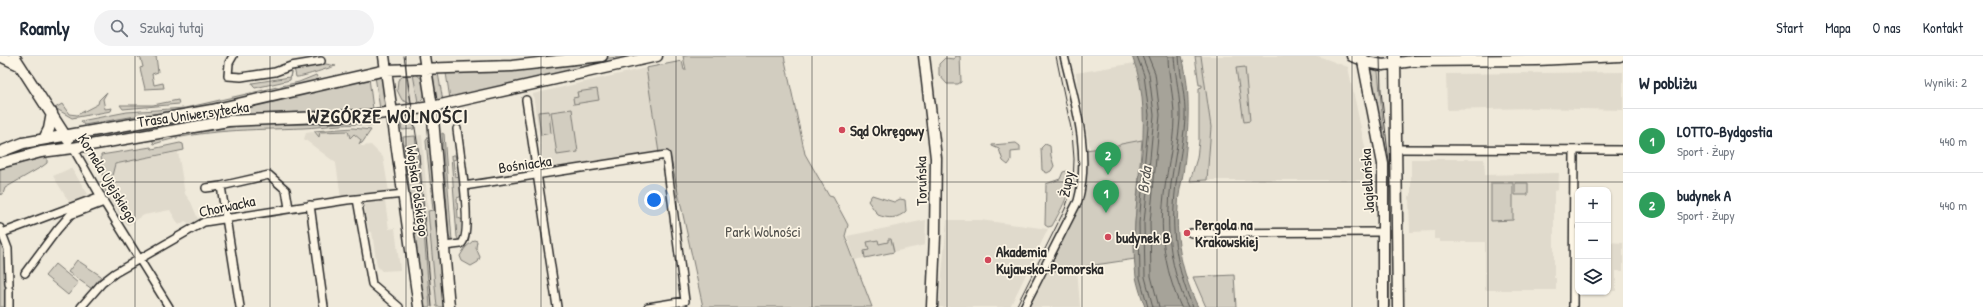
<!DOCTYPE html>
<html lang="pl">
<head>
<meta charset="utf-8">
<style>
  :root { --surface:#fff; --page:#f2f2f3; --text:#1f2937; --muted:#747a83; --line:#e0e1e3; --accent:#d1495b }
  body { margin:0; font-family:"Patrick Hand",sans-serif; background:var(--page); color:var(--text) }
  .controls { position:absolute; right:12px; bottom:12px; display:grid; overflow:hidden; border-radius:8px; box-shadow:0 1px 3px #0004 }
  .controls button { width:36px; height:36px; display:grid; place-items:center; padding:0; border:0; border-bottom:1px solid var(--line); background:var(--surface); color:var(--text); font:20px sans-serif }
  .you { position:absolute; left:654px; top:144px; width:14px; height:14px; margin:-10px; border:3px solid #fff; border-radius:50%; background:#1a73e8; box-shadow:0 0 0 6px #1a73e833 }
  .badge { display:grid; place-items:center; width:26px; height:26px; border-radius:50%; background:var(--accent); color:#fff; font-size:13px; font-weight:700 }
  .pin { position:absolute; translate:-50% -33px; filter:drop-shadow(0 1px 2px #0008) }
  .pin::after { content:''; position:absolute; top:21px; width:14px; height:12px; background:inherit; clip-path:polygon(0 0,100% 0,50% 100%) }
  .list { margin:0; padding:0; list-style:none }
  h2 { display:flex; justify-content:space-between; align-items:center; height:52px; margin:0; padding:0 16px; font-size:17px }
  h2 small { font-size:13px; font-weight:400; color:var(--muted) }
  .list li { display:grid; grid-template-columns:26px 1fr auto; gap:12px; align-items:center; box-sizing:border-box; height:64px; padding:0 16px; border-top:1px solid var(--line) }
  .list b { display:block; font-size:15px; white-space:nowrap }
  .list p { margin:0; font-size:13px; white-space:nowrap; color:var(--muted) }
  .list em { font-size:13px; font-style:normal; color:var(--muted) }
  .icon { flex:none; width:22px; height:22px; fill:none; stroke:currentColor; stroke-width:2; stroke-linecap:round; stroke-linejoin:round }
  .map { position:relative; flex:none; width:1623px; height:251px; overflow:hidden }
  header { display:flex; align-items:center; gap:24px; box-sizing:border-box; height:56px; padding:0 20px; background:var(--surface); border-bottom:1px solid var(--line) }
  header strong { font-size:19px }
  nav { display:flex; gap:22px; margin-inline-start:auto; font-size:14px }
  .search { width:280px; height:36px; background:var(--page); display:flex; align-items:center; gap:10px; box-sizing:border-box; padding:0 14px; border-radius:22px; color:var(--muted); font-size:15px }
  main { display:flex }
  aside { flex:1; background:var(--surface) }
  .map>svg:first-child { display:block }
</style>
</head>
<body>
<header>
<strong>Roamly</strong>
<div class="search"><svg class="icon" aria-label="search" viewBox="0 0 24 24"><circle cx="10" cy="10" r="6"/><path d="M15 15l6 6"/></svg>Szukaj tutaj</div>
<nav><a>Start</a><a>Mapa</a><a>O nas</a><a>Kontakt</a></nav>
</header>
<main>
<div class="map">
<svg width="1623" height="251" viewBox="0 0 1623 251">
  <rect width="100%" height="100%" fill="#efe9da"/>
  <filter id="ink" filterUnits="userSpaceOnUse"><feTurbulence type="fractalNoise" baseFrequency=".025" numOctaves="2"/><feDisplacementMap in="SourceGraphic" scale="8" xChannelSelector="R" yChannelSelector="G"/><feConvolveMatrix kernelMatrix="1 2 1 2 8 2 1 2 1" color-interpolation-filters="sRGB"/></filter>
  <g filter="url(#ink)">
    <path fill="#e0dacc" d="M1200,0H1318L1348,11L1372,124H1207L1211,71Z
      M1135,7L1140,20L1143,39L1145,59L1142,84L1121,88L1118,90L1090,93L1076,17Z
      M646,12L659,97L544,114L533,38Z
      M1623,16V54L1536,52L1447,54L1446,18Z
      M413,17L418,46L411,48L406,19Z
      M348,75L350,82L353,78L361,84L359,88L362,90L371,89L383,101L389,136L341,142L336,107L304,83L306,77L313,76L319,81L320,76Z
      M422,79L428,155L437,251H430L415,80Z
      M178,96L185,138L191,146L198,163L190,168L185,165L179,169L170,154L144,159L127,170L107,139L115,108Z
      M1411,103H1484L1485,119L1559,117L1558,134L1554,135V222H1556V234H1485V186H1440V183H1434V175L1410,176L1409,140H1411Z
      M71,112L88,138L71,149L53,120Z
      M385,145L389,173L395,172L400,214L382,215L377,210L372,176H369L364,148Z
      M926,164L925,189L855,204L847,180Z
      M947,164H980L1048,173L1010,251H939Z
      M1608,186L1623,187V215H1616V235H1608Z
      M1077,212L1080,251H1029L1048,216Z"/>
    <path fill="#d2cdc0" stroke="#7e7c76" d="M137,0H156L158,16L152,18L154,29L163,27L164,32L145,33L140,12L143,11L141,3Z
      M624,0H640L450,43L446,17L516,15Z
      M683,0H784L805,98L829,140L833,141L848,169L845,180L872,251H703L670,99L659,97L646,12L682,5L684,14H686Z
      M956,0H960L961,26L958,28H947L939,19V8L945,2L954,3Z
      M1195,0H1201L1211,71L1207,124L1190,125L1197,102L1199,85V32L1202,31V29H1199Z
      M321,7L336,10C328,12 300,22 296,21L294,12L305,9L309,11L310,8Z
      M1245,11L1250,65L1244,66L1236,12Z
      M1369,13L1378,15L1385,89L1368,16Z
      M291,16L290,24L255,32L253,30L252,27L290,21Z
      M415,17L424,25C425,33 427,42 418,46L413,18Z
      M433,17H438L443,45L436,46Z
      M382,18L387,52L380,53L375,20Z
      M406,18V19L411,48L402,44L397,34L398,24Z
      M316,19L318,23L304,29L224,48L179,56L141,59L84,69L81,65L127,56L185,52L299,26Z
      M369,22L373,53L245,60L93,84L90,80Z
      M597,33L599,44L574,48L573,42L578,41L577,36Z
      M107,36L103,43L105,53L112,52L111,55L72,62L55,52L62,48L69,58L77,59L98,48L99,44Z
      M178,44L179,48L123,53L120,49H153Z
      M572,53L578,96L557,99L551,56Z
      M549,55L551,77L541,79L538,56Z
      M413,60L414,73L402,74L400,61Z
      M374,65L373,70C350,66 326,71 303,72C253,74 201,73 154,88L152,83L244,69L313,68Z
      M353,72L371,74L362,87L359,88L361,84L354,78L350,82L348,75L320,76L319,81L314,75Z
      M442,77L444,78L452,185L449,181Z
      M429,78H431L445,251H437L428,155L433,154L426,85Z
      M415,80L418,103L430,251H423L403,81Z
      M1142,84L1135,167V203L1048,216L1083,138L1085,94L1118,90L1121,88Z
      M180,87L183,88L184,94L115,108L107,139L103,128L101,99L151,91L152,93Z
      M1016,87L1020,90V95L1011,96V105L1008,109L1003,105L999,93L992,90V89Z
      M1045,88L1050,90L1051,100L1054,110L1051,115L1047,117L1042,114L1041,92Z
      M452,99H455L456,103L453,104L455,120L460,121L462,140L457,142L458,162L463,164L462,182L459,185L457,181L451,100Z
      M47,100V107L43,110L5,132L3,138L0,139V112Z
      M1067,115L1070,117C1073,134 1060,155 1052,170L1048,171L1045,169L1046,128L1060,123L1063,116Z
      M1491,127H1513V164L1491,165Z
      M1515,127H1528V139H1515Z
      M872,139L894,146L900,143L905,144L906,155C898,163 888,163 878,159L868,145Z
      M0,179L6,191L7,251H0Z
      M888,183H891L894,196L865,202L864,195L869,194L867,186L878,184L879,188L888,186Z
      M474,184L477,185L476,192L480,201L478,206L471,210L462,205L460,200L465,192Z
      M77,204L101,220L92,233L68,216Z
      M55,208L78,227L68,239L45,220Z
      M1234,219L1236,251H1206L1193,221Z"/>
    <path fill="#a6a399" stroke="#75736d" d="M1132,0H1182C1192,39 1188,79 1183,118C1181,129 1178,140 1178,151C1175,186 1183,220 1198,251H1145C1142,242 1138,231 1136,221C1126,147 1160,71 1132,0Z"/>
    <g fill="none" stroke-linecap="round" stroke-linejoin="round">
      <path stroke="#5c5b57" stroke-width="1" d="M1137,0L1144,19L1149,59L1139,167L1140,222L1148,251
        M1142,0L1149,18L1154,59L1144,167L1145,221L1153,251
        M1148,0L1155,17L1160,59L1150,167L1151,220L1159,251
        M1168,0C1168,20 1174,40 1174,61C1174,91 1165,120 1163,149C1160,184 1167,220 1181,251
        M1174,0C1175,21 1181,42 1180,63C1178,92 1170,122 1169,151C1167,185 1173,220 1188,251
        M1179,0C1180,21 1186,42 1185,63C1183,93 1175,122 1174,151C1172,185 1179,220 1193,251"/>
      <g stroke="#2b2b2b" stroke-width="10">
        <path id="street" d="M233,0L229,7L228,20L241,21L275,16L291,10L321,5
          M526,44L557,251
          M73,92L104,146L169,251
          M1396,93L1623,94
          M464,130L666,99L685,245L648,251
          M206,132L221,130
          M357,143L372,228L399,251
          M310,149L324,251
          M0,172L8,193L9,228
          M2,177L101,140
          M1191,177L1384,176
          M444,190L461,188C474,179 459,91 457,73
          M25,217L57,174L70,159L104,146
          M9,234V251
          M81,251L102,227L115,217L204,166L347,144L404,138
          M240,251L221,130L269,119L286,134L289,152
          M1024,251L1078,145C1091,98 1075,46 1064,0
          M1573,251L1574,94"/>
      </g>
      <g stroke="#2b2b2b" stroke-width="13">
        <path id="secondary" d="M0,0L19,9
          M14,0L68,84
          M384,0L419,251
          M424,0L432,51L449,251
          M924,0L936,102L935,179L932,251
          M1352,0L1371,7L1383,9L1413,5L1537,4L1620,0
          M1362,0L1383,108V251
          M1395,0L1398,251
          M44,83L49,73L52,57
          M0,96L23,87L212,54L386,14L512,10L602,0
          M0,107L41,96L73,92L228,65L370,59L432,51L657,0"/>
      </g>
      <use href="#street" stroke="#fcf5e5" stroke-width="7"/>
      <use href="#secondary" stroke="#fcf5e5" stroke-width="10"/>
      <path stroke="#2b2b2b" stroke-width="1" d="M404,0L419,98L432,251
        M1380,0L1381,35L1389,106V251
        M1016,251L1065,153L1073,129L1074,103L1072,77L1056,0"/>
    </g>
  </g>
  <path fill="none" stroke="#2b2b2b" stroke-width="1" stroke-opacity="0.55" d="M135,0V251M270,0V251M406,0V251M541,0V251M676,0V251M812,0V251M947,0V251M1082,0V251M1217,0V251M1352,0V251M1488,0V251M0,126H1623"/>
  <g fill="#d1495b" stroke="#fcf5e5" stroke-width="1.5">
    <circle cx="842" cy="74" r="4"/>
    <circle cx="1187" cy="177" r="4"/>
    <circle cx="1108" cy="181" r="4"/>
    <circle cx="988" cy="204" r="4"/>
  </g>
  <g text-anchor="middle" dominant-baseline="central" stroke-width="3.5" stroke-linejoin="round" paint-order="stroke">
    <g font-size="15" fill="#2b2b2b" stroke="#fcf5e5">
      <text transform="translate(193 58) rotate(-8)">Trasa Uniwersytecka</text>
      <text transform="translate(525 108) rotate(-8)">Bośniacka</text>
      <text transform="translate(108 122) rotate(59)">Kornela Ujejskiego</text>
      <text transform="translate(921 125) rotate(-91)">Toruńska</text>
      <text transform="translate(1367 125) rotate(-93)">Jagiellońska</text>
      <text transform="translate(1066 128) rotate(-79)">Żupy</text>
      <text transform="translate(418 135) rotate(82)">Wojska Polskiego</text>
      <text transform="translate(227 150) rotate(-12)">Chorwacka</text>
    </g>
    <g font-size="15" font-weight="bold" fill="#2b2b2b" stroke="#fcf5e5" text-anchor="start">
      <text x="850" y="74">Sąd Okręgowy</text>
      <text x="1195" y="168">Pergola na<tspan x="1195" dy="17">Krakowskiej</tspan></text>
      <text x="1116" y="181">budynek B</text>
      <text x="996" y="195">Akademia<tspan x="996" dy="17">Kujawsko-Pomorska</tspan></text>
    </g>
    <g font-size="15" fill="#555450" stroke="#fcf5e5">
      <text x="763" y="175">Park Wolności</text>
    </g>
    <g font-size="16" font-style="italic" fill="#565552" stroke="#fcf5e5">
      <text transform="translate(1144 124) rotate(-83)">Brda</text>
    </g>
    <g font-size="19" font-weight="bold" letter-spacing="1" fill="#2b2b2b" stroke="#fcf5e5">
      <text x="388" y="60">WZGÓRZE WOLNOŚCI</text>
    </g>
  </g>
</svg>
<div class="controls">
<button>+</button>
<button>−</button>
<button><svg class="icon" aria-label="layers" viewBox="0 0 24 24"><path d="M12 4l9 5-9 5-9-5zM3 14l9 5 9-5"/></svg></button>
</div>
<div class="you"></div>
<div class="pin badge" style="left:1106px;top:157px;background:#2e9e5b">1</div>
<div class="pin badge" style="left:1108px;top:119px;background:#2e9e5b">2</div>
</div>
<aside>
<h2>W pobliżu<small>Wyniki: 2</small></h2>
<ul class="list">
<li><span class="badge" style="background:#2e9e5b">1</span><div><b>LOTTO-Bydgostia</b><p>Sport · Żupy</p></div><em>440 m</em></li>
<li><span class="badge" style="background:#2e9e5b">2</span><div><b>budynek A</b><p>Sport · Żupy</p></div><em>440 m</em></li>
</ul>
</aside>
</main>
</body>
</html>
